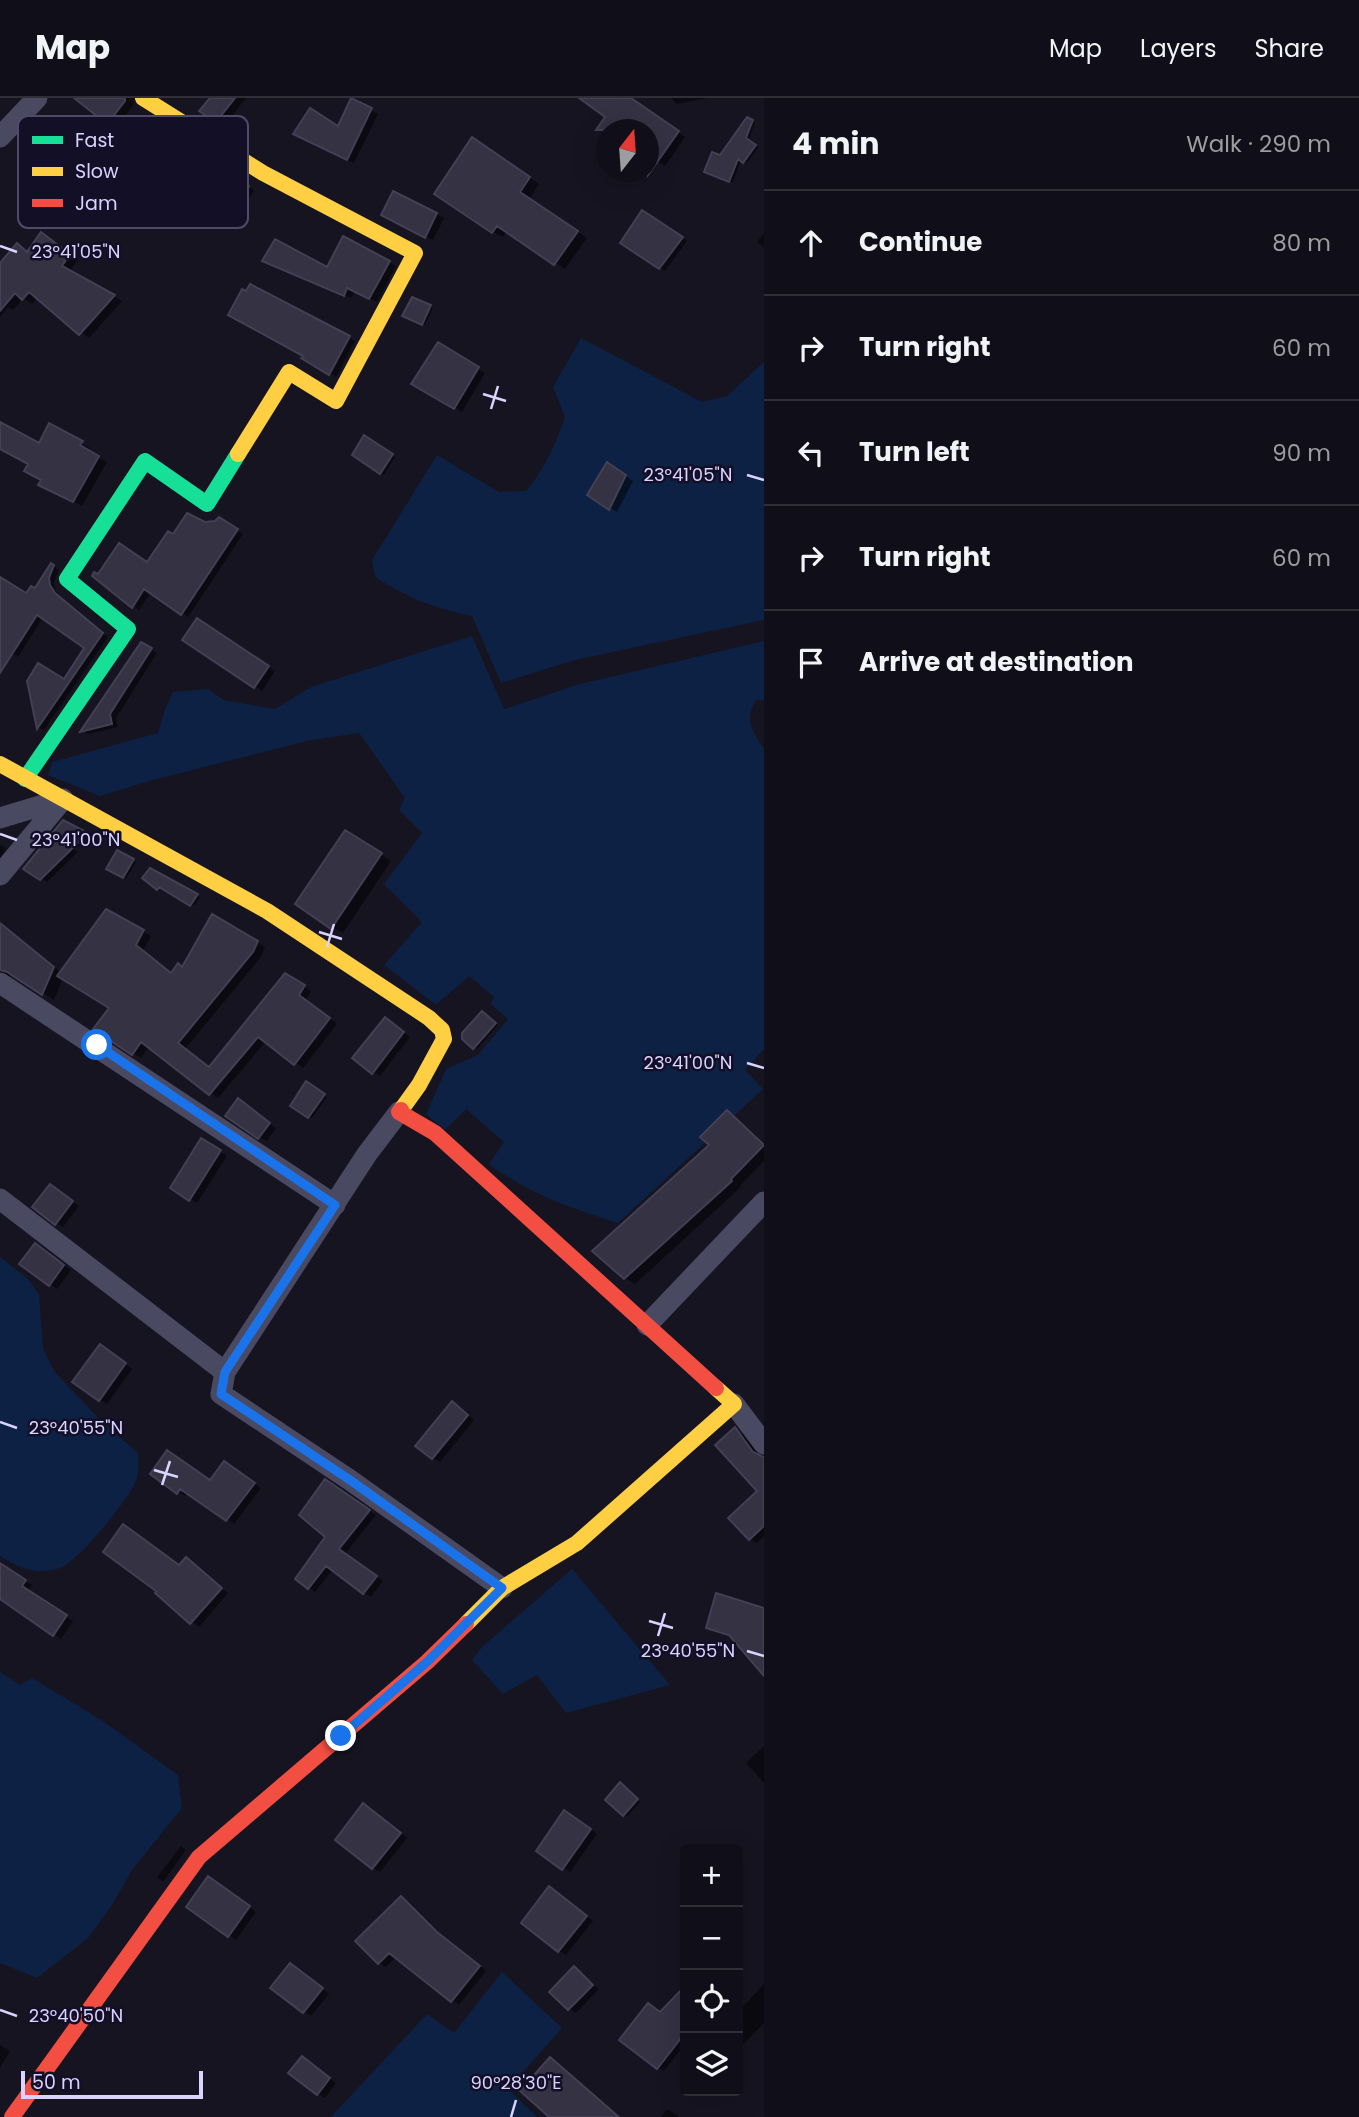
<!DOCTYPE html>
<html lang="en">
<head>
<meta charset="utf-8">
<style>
  :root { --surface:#100f19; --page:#191822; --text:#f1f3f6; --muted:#9c9ca2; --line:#302f38 }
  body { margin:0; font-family:Poppins,sans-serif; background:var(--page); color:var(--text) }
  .controls { position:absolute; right:21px; bottom:21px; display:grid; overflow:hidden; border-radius:7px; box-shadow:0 7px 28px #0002 }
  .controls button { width:63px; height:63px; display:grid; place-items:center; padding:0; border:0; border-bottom:2px solid var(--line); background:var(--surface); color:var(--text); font:35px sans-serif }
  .compass { position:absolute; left:596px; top:21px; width:63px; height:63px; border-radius:50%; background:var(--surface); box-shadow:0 7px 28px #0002; rotate:17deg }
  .scale { position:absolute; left:21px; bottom:18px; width:182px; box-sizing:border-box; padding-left:7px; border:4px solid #d9d4ff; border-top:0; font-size:19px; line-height:24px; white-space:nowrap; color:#d9d4ff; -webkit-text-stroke:5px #130f26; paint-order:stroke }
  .stop { position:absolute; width:21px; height:21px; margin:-16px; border:5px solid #1a73e8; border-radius:50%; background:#fff }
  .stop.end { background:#1a73e8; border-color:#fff; box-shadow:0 2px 7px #0008 }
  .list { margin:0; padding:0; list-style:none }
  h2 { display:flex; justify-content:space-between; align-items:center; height:91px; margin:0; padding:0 28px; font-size:30px }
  h2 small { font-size:23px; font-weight:400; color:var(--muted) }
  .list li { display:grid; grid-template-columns:46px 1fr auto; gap:21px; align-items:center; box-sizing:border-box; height:105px; padding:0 28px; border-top:2px solid var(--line) }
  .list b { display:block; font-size:26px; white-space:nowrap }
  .list em { font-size:23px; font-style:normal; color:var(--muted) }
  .icon { flex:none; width:38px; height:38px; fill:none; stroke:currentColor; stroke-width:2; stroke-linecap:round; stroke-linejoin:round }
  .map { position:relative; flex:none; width:764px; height:2019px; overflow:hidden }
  header { display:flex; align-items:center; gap:42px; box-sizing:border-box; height:98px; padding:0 35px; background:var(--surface); border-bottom:2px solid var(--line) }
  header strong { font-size:33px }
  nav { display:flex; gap:38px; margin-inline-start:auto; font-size:24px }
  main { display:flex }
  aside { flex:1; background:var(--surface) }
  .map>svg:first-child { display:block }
</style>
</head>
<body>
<header>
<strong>Map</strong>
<nav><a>Map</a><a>Layers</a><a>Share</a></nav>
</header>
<main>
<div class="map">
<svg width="764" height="2019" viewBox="0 0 764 2019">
  <rect width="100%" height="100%" fill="#161421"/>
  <path fill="#0d2144" d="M581,240L702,304L727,298L764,264V522L575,562L501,585L472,518C434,510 408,500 375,479L372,462L437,357L499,394L526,393C545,371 556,345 565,319L553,289Z
    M472,538L504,611L576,587L764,543V602H756C744,623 752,632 764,651V951L745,972L763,991L618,1125C572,1111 527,1095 489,1066L504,1044L466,1011L445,1032L426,1016L446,971L478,957L508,921L491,906L494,899L469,878L436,907L384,867L422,824L384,786L422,735L399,712L405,700L359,635L307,643L153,682L100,698L48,677L52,664L158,635L165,611L173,594L208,591L224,602L275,611L311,589Z
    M0,1159L27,1180L39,1196L43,1251L54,1273L101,1323L138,1355C139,1365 139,1378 134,1387C125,1405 80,1461 62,1469C39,1479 19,1470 0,1458Z
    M572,1471L670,1587L566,1615L537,1577L503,1596L472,1562L482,1549Z
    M0,1574L20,1587L32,1580L103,1623L178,1677L182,1710L132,1772L112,1807L88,1840L37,1880L0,1865Z
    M502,1874L562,1930L508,1991L537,2019H331L427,1916L454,1935Z"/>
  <path fill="#0007" d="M77,0H135L133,8L116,29Z
    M212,0H246L225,27L202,13Z
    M582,0H629L685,39L665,68L648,57V32L608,18Z
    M671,0H708L677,6Z
    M352,3L378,16L354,65L302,40L339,30Z
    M748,21L755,25L748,43L758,50L747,65L741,62L733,84L709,75Z
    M482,47L539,86L529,101L587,140L565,171L507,133L503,139L493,134Z
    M226,75L254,92L246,106L242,104L225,130L198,113L212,100Z
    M394,95L444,120L433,142L384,116Z
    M643,115L687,143L665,173L622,145Z
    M764,135V149L757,144Z
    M344,140L396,168L377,204L355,193L351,200L272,166L327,172Z
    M50,142L78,162L69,174L122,203L89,240L37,199L32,206L23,200L13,212L8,209L0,219V168L18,148L28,155Z
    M250,188L355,243L336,279L304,259L305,257L246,195Z
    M413,201L433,210L425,227L405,217Z
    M439,247L485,275L462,314L414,285Z
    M0,326L40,347L50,328L90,350L88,354L107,364L82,408L49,391L30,366L0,350Z
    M365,340L395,359L384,377L354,357Z
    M615,370L633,383L617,414L589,396Z
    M219,421L243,436L188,519L151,494L139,512L94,477L148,466L174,438Z
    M51,467L59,472L54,484L55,492L61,500L108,539L44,632L39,630L29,584L65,583L87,550L43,519L18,559L0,549V481L27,497L36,492Z
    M204,526L275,573L262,593L184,541Z
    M142,546L157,555L116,620L118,629L88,636L82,633Z
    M63,724L93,741L83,750L76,746Z
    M357,740L391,763L343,835L332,829Z
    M0,747L6,750L0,761Z
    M43,749L72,751L78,754L47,784L25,771Z
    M118,754L136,764L126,781L108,771Z
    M150,772L200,799L194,808L163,789L161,792L144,780Z
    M107,813L151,838L143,853L172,876L183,870L213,819L265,849L261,859L185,951L210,970L286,877L311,893L306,902L337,926L303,970L266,943L218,1000L149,948L141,960L133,955L111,909L63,880L54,902L18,879L12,877L5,880L0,876V825L62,875Z
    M485,917L498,927L477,951L474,949Z
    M392,925L410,939L380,978L373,974Z
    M307,986L327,999L312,1020L292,1007Z
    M246,1007L276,1030L267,1043L259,1039Z
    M727,1014L737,1020L764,1045V1063L740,1088L741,1089L635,1186L625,1180L711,1047Z
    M201,1043L227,1058L197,1105L172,1090Z
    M58,1092L79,1108L63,1129L56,1125Z
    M42,1151L71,1172L57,1191L21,1166Z
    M108,1253L132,1271L107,1306L100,1302Z
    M459,1309L474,1322L440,1364L433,1360Z
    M735,1332L743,1336L759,1357L735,1367Z
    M231,1369L261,1390L234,1426L188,1394L185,1398L152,1376L210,1384Z
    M332,1387L376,1417L345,1456L383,1483L371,1499L333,1471L315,1494L309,1490L328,1439Z
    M764,1389V1438L757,1445L750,1441Z
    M187,1461L228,1495L199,1529L157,1495Z
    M0,1467L32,1487L28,1493L73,1523L61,1541L0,1500Z
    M764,1648V1685L746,1665Z
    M624,1688L640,1704L627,1719L624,1717Z
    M371,1711L407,1740L380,1774L373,1770Z
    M572,1718L597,1736L570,1774L538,1753Z
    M181,1748L186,1752L163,1784L157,1779Z
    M216,1784L256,1814L236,1842L188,1809Z
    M557,1794L593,1823L566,1857L559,1853Z
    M401,1800L408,1804L445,1841L486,1873L459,1907L396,1859L386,1869L379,1865Z
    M574,1870L599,1891L576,1915L569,1911Z
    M297,1871L329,1896L311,1918L272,1889Z
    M764,1886V1925L738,1952V1914Z
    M685,1891V1946L664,1973L658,1970L661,1916Z
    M0,1947L10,1953L0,1970Z
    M550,1961L561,1968L621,2019H552Z
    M309,1964L336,1985L325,2000L318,1996Z
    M667,2011L674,2015L679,2019H661Z"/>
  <path fill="#343243" stroke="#433f54" stroke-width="2" d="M74,0H125V3L107,26Z
    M210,0H235L216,24L199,13Z
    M351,0L372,10L347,62L293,36L310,10L338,28Z
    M579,0H631L679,33L648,77V32H596L605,19Z
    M747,19L753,22L746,40L756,47L743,65L738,61L729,84L704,74L712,54L720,57Z
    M472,39L530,79L520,94L578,133L554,167L497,128L492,135L434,96Z
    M225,73L249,88L240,104L236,102L219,128L196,114L208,95L212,97Z
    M393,93L437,115L425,140L381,117Z
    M642,112L683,139L659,171L620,145Z
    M41,134L70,156L62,168L115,197L79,237L29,194L22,202L15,195L0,213V165L17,145L27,154Z
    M343,138L390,163L369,201L347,190L344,198L262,163L275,141L327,169Z
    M250,186L350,238L329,277L301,260L303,258L228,217L242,191L246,193Z
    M412,199L431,207L422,227L402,218Z
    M438,244L479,269L454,311L411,286Z
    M0,324L39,345L49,325L83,343L80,347L99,358L73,404L38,387L41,382L24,373L28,366L0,351Z
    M364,337L393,356L380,376L352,357Z
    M607,364L626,377L609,412L587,397Z
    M187,415L205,424L215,423L219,419L238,431L181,517L144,491L132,510L92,478L94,474L98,476L119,445L147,464L168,433L173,436Z
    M51,465L54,467L49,480L50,487L55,495L103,535L37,631L27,583L38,565L64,581L84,550L37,517L0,575V479L26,495L31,488L35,490Z
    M197,520L269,568L254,590L182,542Z
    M141,544L152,550L110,616L112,626L80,634Z
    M63,722L88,735L40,782L23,771Z
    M345,732L382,755L331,831L295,806Z
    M117,752L134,761L123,780L106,771Z
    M150,770L198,796L190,808L159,789L157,792L142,780Z
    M106,811L144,832L136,847L171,875L178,865L182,869L212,816L258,843L253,854L178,945L209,969L285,875L305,887L299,897L330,920L294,967L258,939L209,997L141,944L132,957L93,931L109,910L57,878Z
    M0,825L54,869L42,897L7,874L0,872Z
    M482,913L496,925L473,951L462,941V935Z
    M385,919L404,934L372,976L352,960Z
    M306,983L325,996L308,1020L290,1008Z
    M238,1000L270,1025L258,1041L225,1018Z
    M727,1012L764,1047L731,1081L732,1083L624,1181L592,1153L709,1047L700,1039Z
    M201,1040L221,1052L189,1103L170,1090Z
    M50,1086L73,1103L55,1127L32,1109Z
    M35,1145L64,1167L49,1188L19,1166Z
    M100,1246L126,1265L99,1303L72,1284Z
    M452,1303L468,1317L432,1361L415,1348Z
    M735,1329L753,1354L764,1359V1428L749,1442L728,1420L757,1393L715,1347Z
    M167,1352L210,1382L224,1363L255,1385L226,1423L180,1391L177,1396L150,1376Z
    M325,1381L370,1412L339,1451L377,1478L363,1496L326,1468L308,1491L295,1481L325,1439L299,1417Z
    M123,1426L179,1467L186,1459L222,1490L190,1526L155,1495L156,1493L103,1454Z
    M0,1465L26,1482L22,1488L67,1517L53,1538L0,1501Z
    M716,1495L764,1510V1578L729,1537L706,1530Z
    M620,1684L638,1701L623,1718L605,1702Z
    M363,1705L401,1735L372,1771L335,1742Z
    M564,1712L591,1731L562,1772L536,1753Z
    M208,1778L250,1808L228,1839L186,1809Z
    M549,1788L587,1818L558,1854L521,1825Z
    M401,1798L437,1834L480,1868L451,1904L389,1855L378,1866L355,1843Z
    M290,1865L323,1890L303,1915L270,1890Z
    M574,1868L593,1887L568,1912L549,1894Z
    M685,1888V1935L657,1971L619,1942L648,1905L660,1914Z
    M302,1958L330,1980L317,1997L288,1975Z
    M550,1959L619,2019H549L520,1993Z"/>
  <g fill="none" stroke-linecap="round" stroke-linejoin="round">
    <path stroke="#4a4962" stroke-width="21" d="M0,39L37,0
      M0,720L63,701
      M0,777L63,701
      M0,885L335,1107
      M0,1101L225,1274L367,1056L399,1014
      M647,1227L764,1104
      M225,1274L221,1296L350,1382L502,1490
      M734,1306L764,1346"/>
    <path stroke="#16e098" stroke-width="16" d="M25,681L128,531L67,481L145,363L207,406L238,356"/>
    <path stroke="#ffcf43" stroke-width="16" d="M143,0L263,75L415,155L336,303L289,274L238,356
      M0,666L267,813L429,920L442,932L444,941L419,987L401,1012
      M466,1526L502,1490L577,1445L734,1306L716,1290"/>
    <path stroke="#f24e42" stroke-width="16" d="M401,1012L399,1014L435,1035L716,1290
      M12,2019L199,1759L427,1564L466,1526"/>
  </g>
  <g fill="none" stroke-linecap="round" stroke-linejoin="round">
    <path stroke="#1a73e8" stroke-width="9" d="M97,947L335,1107L225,1274L221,1296L350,1382L502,1490L427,1564L341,1638"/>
  </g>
  <path fill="none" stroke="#d9d4ff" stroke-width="2.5" d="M0,148L17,154M483,296L506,303M491,311L498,288M747,377L764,382M0,736L17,742M319,834L342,841M327,849L334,826M747,965L764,970M0,1324L17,1330M154,1372L178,1379M162,1387L170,1363M649,1523L673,1530M658,1538L665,1515M747,1553L764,1558M0,1912L17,1918M511,2019L516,2002"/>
  <rect x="18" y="18" width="230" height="112" rx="10" fill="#130f26" stroke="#4e4a67" stroke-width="2"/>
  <rect x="32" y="38" width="31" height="8" fill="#16e098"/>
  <rect x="32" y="69" width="31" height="9" fill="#ffcf43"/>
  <rect x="32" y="101" width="31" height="8" fill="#f24e42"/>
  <g font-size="19" fill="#d9d4ff">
    <text x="75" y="49">Fast</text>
    <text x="75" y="80">Slow</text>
    <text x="75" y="112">Jam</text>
  </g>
  <g font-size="18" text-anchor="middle" fill="#d9d4ff" stroke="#130f26" stroke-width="5" stroke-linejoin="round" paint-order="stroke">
    <text x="76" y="160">23°41'05"N</text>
    <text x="688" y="383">23°41'05"N</text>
    <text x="76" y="748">23°41'00"N</text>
    <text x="688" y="971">23°41'00"N</text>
    <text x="76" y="1336">23°40'55"N</text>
    <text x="688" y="1559">23°40'55"N</text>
    <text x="76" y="1924">23°40'50"N</text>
    <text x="516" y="1991">90°28'30"E</text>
  </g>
</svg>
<div class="controls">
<button>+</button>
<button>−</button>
<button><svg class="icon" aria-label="locate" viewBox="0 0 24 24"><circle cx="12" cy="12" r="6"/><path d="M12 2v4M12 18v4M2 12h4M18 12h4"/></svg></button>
<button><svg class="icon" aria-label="layers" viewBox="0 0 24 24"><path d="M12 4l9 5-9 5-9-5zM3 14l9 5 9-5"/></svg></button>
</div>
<svg class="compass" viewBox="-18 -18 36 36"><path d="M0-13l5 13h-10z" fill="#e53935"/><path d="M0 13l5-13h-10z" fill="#9c9ca2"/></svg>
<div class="scale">50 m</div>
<div class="stop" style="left:97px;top:947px"></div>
<div class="stop end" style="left:341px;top:1638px"></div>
</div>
<aside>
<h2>4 min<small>Walk · 290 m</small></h2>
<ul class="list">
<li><svg class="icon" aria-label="ahead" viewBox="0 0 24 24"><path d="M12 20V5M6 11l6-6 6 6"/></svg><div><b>Continue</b></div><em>80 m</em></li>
<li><svg class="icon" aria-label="right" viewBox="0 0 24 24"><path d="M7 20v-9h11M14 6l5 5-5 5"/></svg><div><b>Turn right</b></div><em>60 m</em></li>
<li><svg class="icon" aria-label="left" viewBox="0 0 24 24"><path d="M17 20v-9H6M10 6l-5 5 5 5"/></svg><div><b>Turn left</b></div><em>90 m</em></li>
<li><svg class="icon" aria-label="right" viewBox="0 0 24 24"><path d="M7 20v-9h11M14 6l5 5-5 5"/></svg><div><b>Turn right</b></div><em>60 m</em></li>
<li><svg class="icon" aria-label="arrive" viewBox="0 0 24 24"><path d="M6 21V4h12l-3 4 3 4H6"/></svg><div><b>Arrive at destination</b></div></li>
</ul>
</aside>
</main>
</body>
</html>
